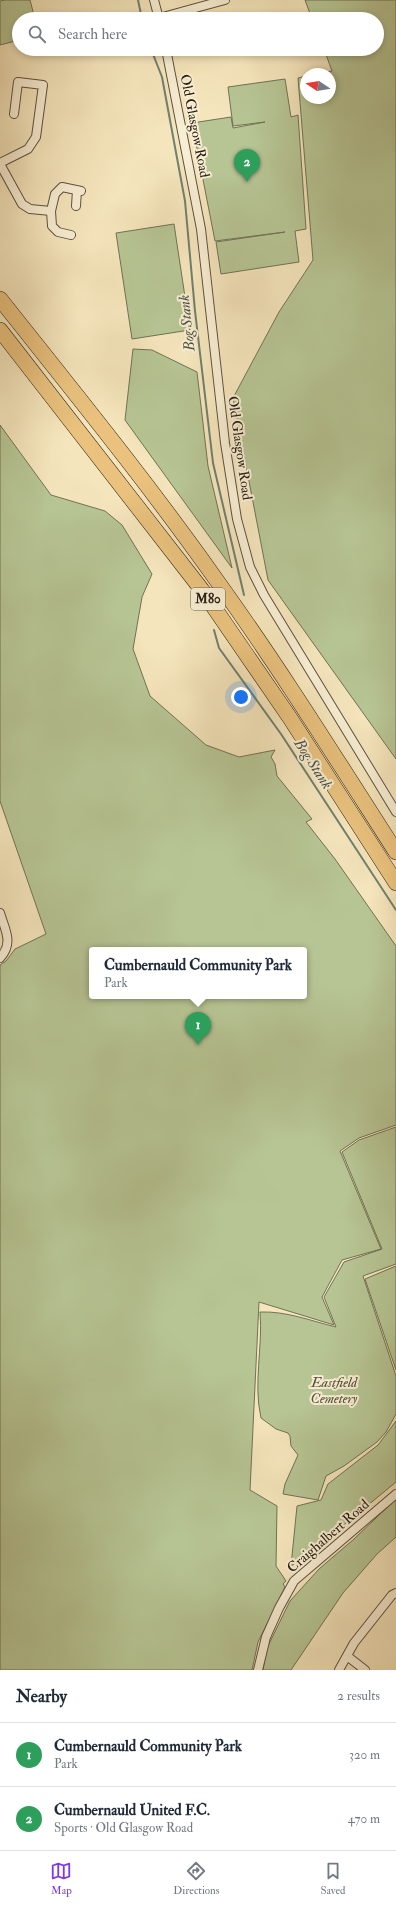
<!DOCTYPE html>
<html lang="en">
<head>
<meta charset="utf-8">
<style>
  :root { --surface:#fff; --page:#f6f6f7; --text:#1f2937; --muted:#747a83; --line:#e0e1e3; --accent:#7c3aed }
  body { margin:0; font-family:"IM FELL Double Pica",serif; background:var(--page); color:var(--text) }
  .compass { position:absolute; left:300px; top:68px; width:36px; height:36px; border-radius:50%; background:var(--surface); box-shadow:0 2px 6px #0003; rotate:282deg }
  .you { position:absolute; left:241px; top:697px; width:14px; height:14px; margin:-10px; border:3px solid #fff; border-radius:50%; background:#1a73e8; box-shadow:0 0 0 6px #1a73e833 }
  .badge { display:grid; place-items:center; width:26px; height:26px; border-radius:50%; background:var(--accent); color:#fff; font-size:13px; font-weight:700 }
  .pin { position:absolute; translate:-50% -33px; filter:drop-shadow(0 1px 2px #0008) }
  .pin::after { content:''; position:absolute; top:21px; width:14px; height:12px; background:inherit; clip-path:polygon(0 0,100% 0,50% 100%) }
  .popup { position:absolute; left:89px; top:947px; width:218px; height:52px; box-sizing:border-box; display:grid; place-content:center; border-radius:4px; background:var(--surface); filter:drop-shadow(0 1px 3px #0005); font-size:13px; white-space:nowrap; color:var(--muted) }
  .popup b { font-size:15px; color:var(--text) }
  .popup::after { content:''; position:absolute; left:50%; top:100%; margin-left:-8px; border:8px solid transparent; border-top-color:var(--surface) }
  .list { margin:0; padding:0; list-style:none }
  h2 { display:flex; justify-content:space-between; align-items:center; height:52px; margin:0; padding:0 16px; font-size:17px }
  h2 small { font-size:13px; font-weight:400; color:var(--muted) }
  .list li { display:grid; grid-template-columns:26px 1fr auto; gap:12px; align-items:center; box-sizing:border-box; height:64px; padding:0 16px; border-top:1px solid var(--line) }
  .list b { display:block; font-size:15px; white-space:nowrap }
  .list p { margin:0; font-size:13px; white-space:nowrap; color:var(--muted) }
  .list em { font-size:13px; font-style:normal; color:var(--muted) }
  .icon { flex:none; width:22px; height:22px; fill:none; stroke:currentColor; stroke-width:2; stroke-linecap:round; stroke-linejoin:round }
  .map { position:relative; flex:none; width:396px; height:1670px; overflow:hidden }
  .search { position:absolute; background:var(--surface); box-shadow:0 2px 6px #0003; left:12px; right:12px; top:12px; height:44px; display:flex; align-items:center; gap:10px; box-sizing:border-box; padding:0 14px; border-radius:22px; color:var(--muted); font-size:15px }
  .sheet { height:180px; background:var(--surface) }
  nav { display:flex; justify-content:space-around; align-items:center; box-sizing:border-box; height:56px; border-top:1px solid var(--line); background:var(--surface); font-size:11px; color:var(--muted) }
  nav a { display:grid; justify-items:center; gap:2px }
  nav .on { color:var(--accent) }
  .map>svg:first-child { display:block }
</style>
</head>
<body>
<div class="map">
<svg width="396" height="1670" viewBox="0 0 396 1670">
  <rect width="100%" height="100%" fill="#f5e5bc"/>
  <filter id="stains"><feTurbulence type="fractalNoise" baseFrequency=".005" numOctaves="4"/><feColorMatrix values="0 0 0 0 .2 0 0 0 0 .09 0 0 0 0 .02 0 0 0 .5 -.17"/></filter>
  <radialGradient id="worn" r=".72"><stop offset=".6" stop-color="#630" stop-opacity="0"/><stop offset="1" stop-color="#630" stop-opacity=".3"/></radialGradient>
  <path fill="#b7c594" stroke="#707255" fill-rule="evenodd" d="M5,0H30L35,19H19V40L0,45V1Z
    M305,0H396V759L268,580L233,398L279,312L313,260L298,78L306,76V98H330V74H319L332,71L324,49H377V19H312Z
    M285,79L291,117L298,115L306,229L295,231L299,262L221,274L216,242L285,232L215,241L192,123L231,117L233,128L265,122L233,126L228,87Z
    M174,224L190,330L132,339L116,233Z
    M133,349L152,350L197,372L208,466L232,568L125,420Z
    M0,425L51,495L105,511L122,525L152,574L142,597L133,649L150,696L206,745L239,757L275,750L271,757L275,764L277,776L312,819L306,822L335,859L396,946V1125L359,1138L340,1151L381,1249L342,1260L322,1297L334,1325L259,1302L250,1490L277,1506L276,1566L286,1581L283,1584L285,1587L258,1642L252,1670H0V965L6,961L15,949L46,934L0,801ZM92,950H304V996H92Z
    M396,1127V1264L363,1276L396,1376V1414L386,1432L377,1442L344,1466L326,1476L318,1500L283,1494L285,1484L298,1455L291,1446L290,1436L288,1433L276,1429L261,1418C253,1383 263,1348 260,1312C287,1311 311,1321 336,1327L324,1297L344,1262L382,1249L342,1152L359,1140Z
    M396,1266V1370L365,1279Z
    M396,1421V1482L304,1558L291,1566L297,1506L321,1500L328,1484L378,1445Z
    M396,1499V1537L377,1554L343,1593L291,1670H263L267,1648L290,1601L319,1569L354,1539Z"/>
  <g fill="none" stroke-linecap="round" stroke-linejoin="round">
    <path stroke="#6f806f" stroke-width="2" d="M138,0L142,19
      M151,49L162,77L185,201L195,311L213,463L244,595
      M214,630L219,648L281,734L396,910"/>
    <g stroke="#5d5140" stroke-width="10">
      <path id="street" d="M154,0L159,19
        M159,18L225,0
        M166,49L201,229L225,443L237,519L250,567L264,595L396,812
        M0,163L28,149L36,137L43,85L18,82L14,114
        M0,164L22,204L30,209L51,211
        M76,206L77,190
        M71,235L58,232L52,226L51,211L55,194L62,187L81,191
        M0,913C5,930 14,943 0,958
        M347,1656L365,1670
        M258,1670L266,1637L279,1608L294,1581L396,1494
        M339,1670L354,1643L392,1595L396,1593"/>
    </g>
    <g stroke="#2a2016" stroke-width="16">
      <path id="highway" d="M0,299C73,391 147,482 215,578C279,667 337,760 396,852
        M0,330L202,590L290,718L396,883"/>
    </g>
    <use href="#street" stroke="#f8eed3" stroke-width="8"/>
    <use href="#highway" stroke="#eac27e" stroke-width="15"/>
  </g>
  <g text-anchor="middle" dominant-baseline="central" stroke-width="4" stroke-linejoin="round" paint-order="stroke">
    <rect fill="#f8eed3" stroke="#685e4f" stroke-width="1" x="191" y="588" width="34" height="22" rx="3"/>
    <g font-size="13" font-weight="bold" fill="#2a2016">
      <text x="208" y="599">M80</text>
    </g>
    <g font-size="14" fill="#2a2016" stroke="#f8eed3">
      <text transform="translate(195 126) rotate(79)">Old Glasgow Road</text>
      <text transform="translate(240 448) rotate(82)">Old Glasgow Road</text>
      <text transform="translate(328 1536) rotate(-41)">Craighalbert Road</text>
    </g>
    <g font-size="14" font-style="italic" fill="#54523c" stroke="#f8eed3">
      <text x="334" y="1382">Eastfield<tspan x="334" dy="16">Cemetery</tspan></text>
    </g>
    <g font-size="15" font-style="italic" fill="#4c5043" stroke="#f8eed3">
      <text transform="translate(187 323) rotate(-96)">Bog Stank</text>
      <text transform="translate(313 764) rotate(57)">Bog Stank</text>
    </g>
  </g>
  <rect width="100%" height="100%" filter="url(#stains)"/>
  <rect width="100%" height="100%" fill="url(#worn)"/>
</svg>
<svg class="compass" viewBox="-18 -18 36 36"><path d="M0-13l5 13h-10z" fill="#e53935"/><path d="M0 13l5-13h-10z" fill="#747a83"/></svg>
<div class="you"></div>
<div class="pin badge" style="left:198px;top:1045px;background:#2e9e5b">1</div>
<div class="popup"><b>Cumbernauld Community Park</b>Park</div>
<div class="pin badge" style="left:247px;top:182px;background:#2e9e5b">2</div>
<div class="search"><svg class="icon" aria-label="search" viewBox="0 0 24 24"><circle cx="10" cy="10" r="6"/><path d="M15 15l6 6"/></svg>Search here</div>
</div>
<section class="sheet">
<h2>Nearby<small>2 results</small></h2>
<ul class="list">
<li><span class="badge" style="background:#2e9e5b">1</span><div><b>Cumbernauld Community Park</b><p>Park</p></div><em>320 m</em></li>
<li><span class="badge" style="background:#2e9e5b">2</span><div><b>Cumbernauld United F.C.</b><p>Sports · Old Glasgow Road</p></div><em>470 m</em></li>
</ul>
</section>
<nav>
<a class="on"><svg class="icon" aria-label="map" viewBox="0 0 24 24"><path d="M3 6l6-2 6 2 6-2v14l-6 2-6-2-6 2zM9 4v14M15 6v14"/></svg>Map</a>
<a><svg class="icon" aria-label="directions" viewBox="0 0 24 24"><path d="M12 3l9 9-9 9-9-9zM9 14v-3h6M13 9l2 2-2 2"/></svg>Directions</a>
<a><svg class="icon" aria-label="saved" viewBox="0 0 24 24"><path d="M7 4h10v16l-5-4-5 4z"/></svg>Saved</a>
</nav>
</body>
</html>
